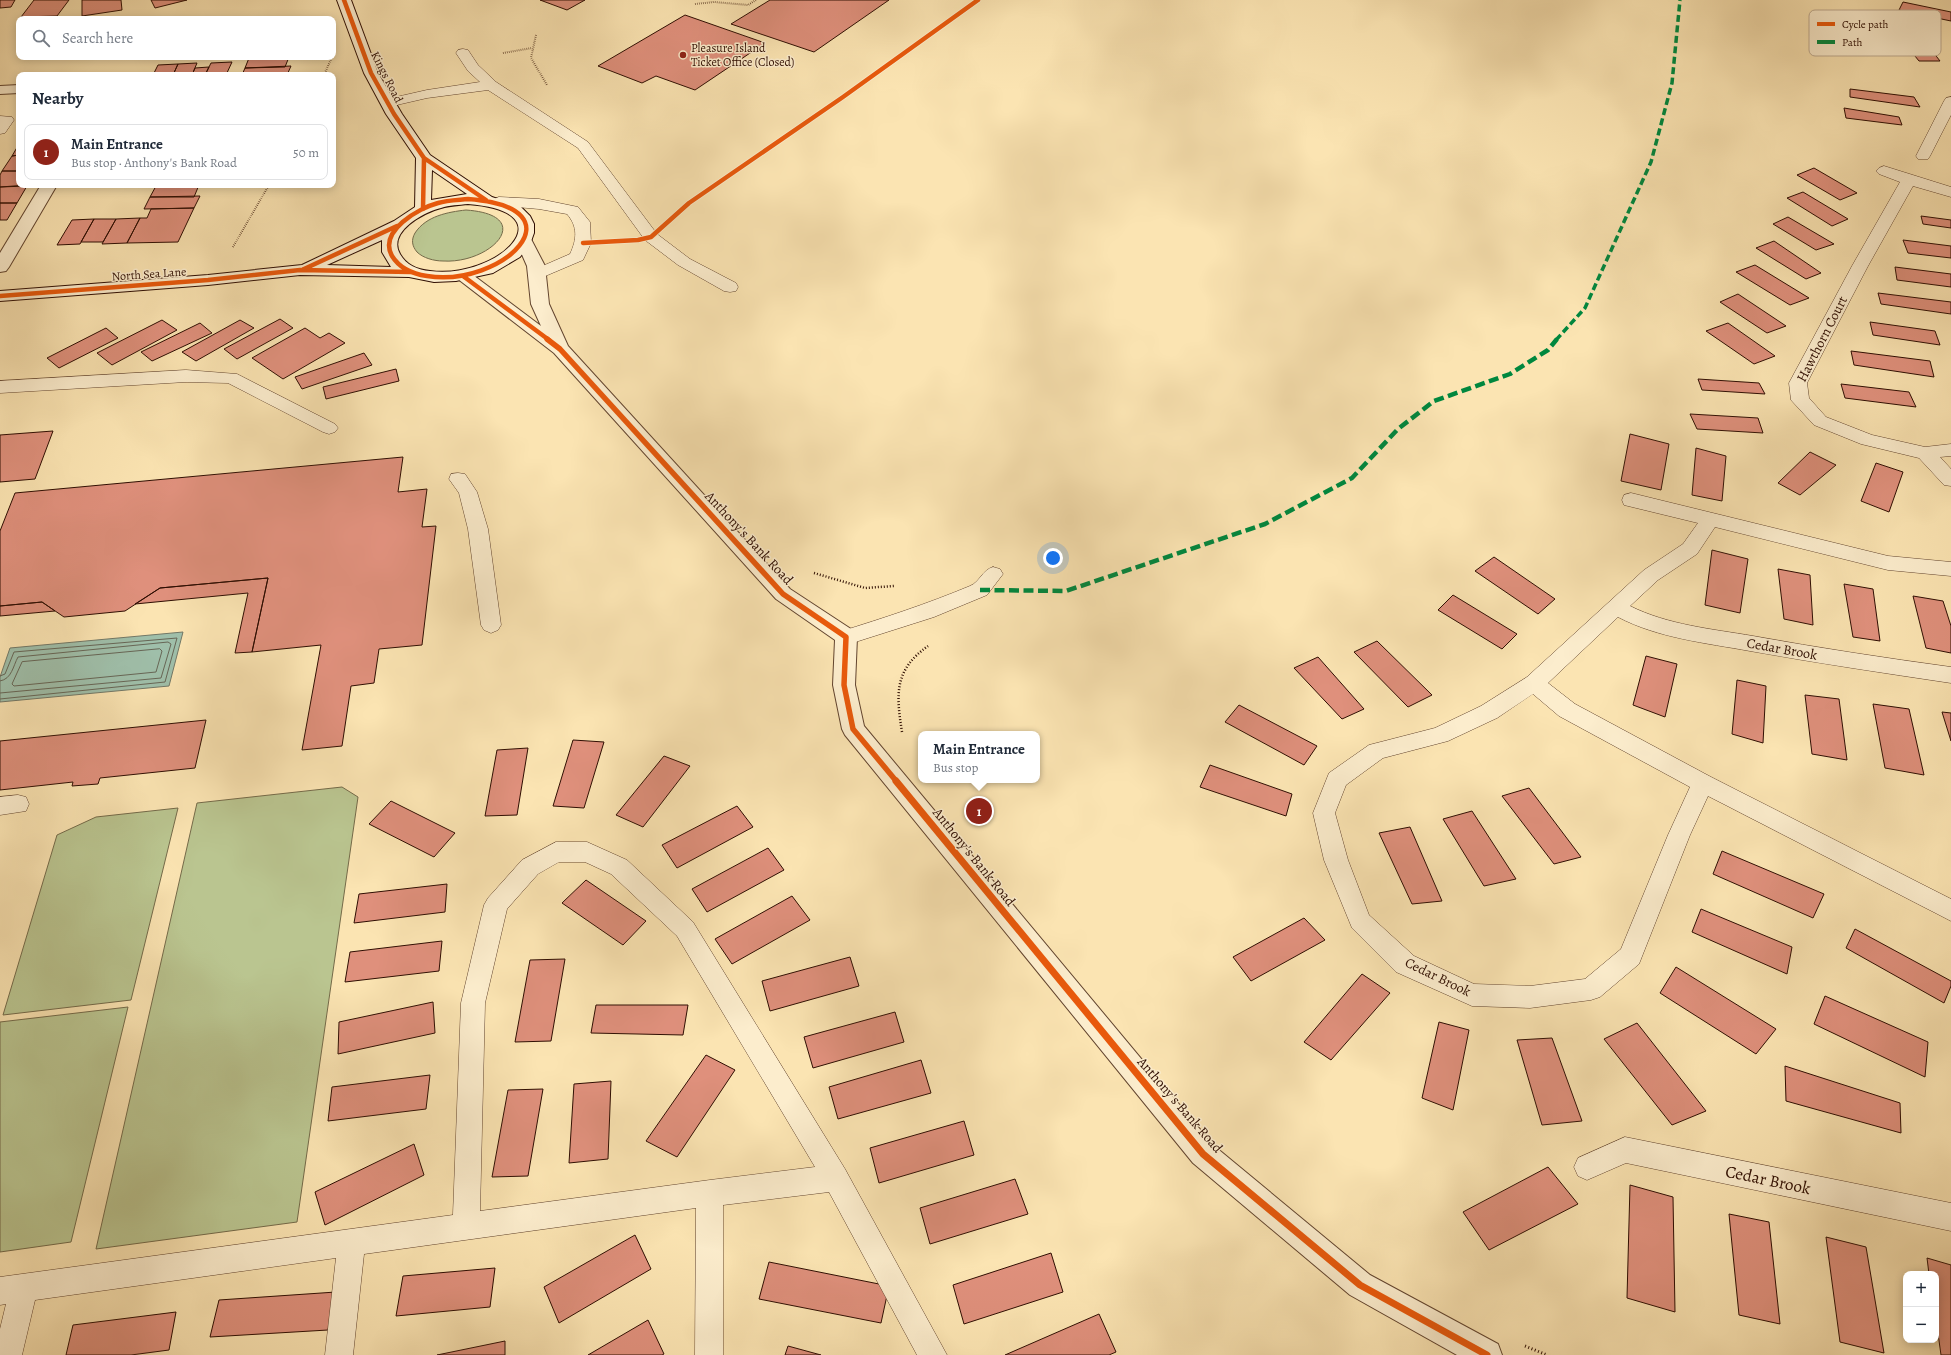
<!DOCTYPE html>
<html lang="en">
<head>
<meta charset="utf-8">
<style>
  :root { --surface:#fff; --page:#f6f6f7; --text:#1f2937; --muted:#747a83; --line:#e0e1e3; --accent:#8f2418 }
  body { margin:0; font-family:Alegreya,serif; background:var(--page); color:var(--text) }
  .controls { position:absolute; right:12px; bottom:12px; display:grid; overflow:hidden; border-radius:8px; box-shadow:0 2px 10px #0003 }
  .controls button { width:36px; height:36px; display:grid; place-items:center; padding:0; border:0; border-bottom:1px solid var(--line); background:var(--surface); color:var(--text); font:20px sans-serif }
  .you { position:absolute; left:1053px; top:558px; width:14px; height:14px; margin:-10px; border:3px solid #fff; border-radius:50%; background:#1a73e8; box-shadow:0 0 0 6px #1a73e833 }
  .badge { display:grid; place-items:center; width:26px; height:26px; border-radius:50%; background:var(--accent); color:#fff; font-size:13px; font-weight:700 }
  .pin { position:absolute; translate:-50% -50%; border:2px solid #fff; box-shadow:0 1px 4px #0006 }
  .popup { position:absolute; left:918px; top:731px; width:122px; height:52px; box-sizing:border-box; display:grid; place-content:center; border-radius:8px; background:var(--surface); filter:drop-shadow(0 1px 3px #0005); font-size:13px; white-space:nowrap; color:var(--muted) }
  .popup b { font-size:15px; color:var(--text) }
  .popup::after { content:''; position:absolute; left:50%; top:100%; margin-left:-8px; border:8px solid transparent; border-top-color:var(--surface) }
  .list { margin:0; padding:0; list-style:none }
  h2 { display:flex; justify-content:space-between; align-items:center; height:52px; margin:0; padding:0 16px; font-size:17px }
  h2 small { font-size:13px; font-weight:400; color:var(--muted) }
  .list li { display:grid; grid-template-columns:26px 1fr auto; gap:12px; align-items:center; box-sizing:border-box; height:56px; margin:0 8px 8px; padding:0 8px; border:1px solid var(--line); border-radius:8px }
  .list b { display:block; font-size:15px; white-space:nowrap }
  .list p { margin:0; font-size:13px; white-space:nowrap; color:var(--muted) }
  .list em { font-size:13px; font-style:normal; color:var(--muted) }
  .icon { flex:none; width:22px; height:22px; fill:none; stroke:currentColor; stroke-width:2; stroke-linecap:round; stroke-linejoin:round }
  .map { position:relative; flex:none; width:1951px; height:1355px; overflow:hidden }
  .search { position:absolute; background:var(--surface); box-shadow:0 2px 10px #0003; left:16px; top:16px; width:320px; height:44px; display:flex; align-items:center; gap:10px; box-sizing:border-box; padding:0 14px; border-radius:8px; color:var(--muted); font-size:15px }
  .panel { position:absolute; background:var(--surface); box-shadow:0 2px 10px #0003; left:16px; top:72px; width:320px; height:116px; border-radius:8px }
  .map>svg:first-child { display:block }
</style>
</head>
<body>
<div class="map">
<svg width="1951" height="1355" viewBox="0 0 1951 1355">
  <rect width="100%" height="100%" fill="#fbe4b2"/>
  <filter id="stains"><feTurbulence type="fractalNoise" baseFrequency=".005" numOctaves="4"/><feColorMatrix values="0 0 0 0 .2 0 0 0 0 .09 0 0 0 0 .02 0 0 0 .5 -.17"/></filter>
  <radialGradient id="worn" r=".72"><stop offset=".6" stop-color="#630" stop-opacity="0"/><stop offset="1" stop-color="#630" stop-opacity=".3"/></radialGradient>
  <path fill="#bac590" stroke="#746a49" d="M466,210C537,215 492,264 443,261C434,261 423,258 417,252C412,246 411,240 415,233C426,216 448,212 466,210Z
    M342,787L358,797L297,1222L96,1249L197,803Z
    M178,808L131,1000L3,1015L57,835L96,817Z
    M128,1007L71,1242L0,1252V1022Z"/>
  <path fill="#9fbfaa" stroke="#727867" d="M183,632L169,686L0,702V677L10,648Z"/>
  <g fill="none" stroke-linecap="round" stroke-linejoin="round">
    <path stroke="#676656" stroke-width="1" d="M160,649L162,651L156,672L14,686L12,684L22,662Z
      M0,676L5,674L14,652L177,638L165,682L0,699
      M0,681C12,679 13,666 18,657L168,642L171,644L161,678L0,693"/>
  </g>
  <path fill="#df907c" stroke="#2f0e02" d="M0,0H15L11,7L0,8Z
    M34,0H69L57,16L21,17Z
    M82,0H121L122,10L82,16Z
    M151,0H187L155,8Z
    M540,0H585L567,10Z
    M770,0H889L814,52L731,24Z
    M1903,2L1951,12V21L1899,10Z
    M685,15L765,43L695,90L656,76L642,83L598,66Z
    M1898,35H1920L1940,61H1919Z
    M289,57L285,67L245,68L249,58Z
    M232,62L226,75H205L211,63Z
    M197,63L192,75H173L178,64Z
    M178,64L173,75H153L158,65Z
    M291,66L287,75H242L245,68Z
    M209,67L205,75H192L195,68Z
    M1850,89L1914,97L1920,107L1850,97Z
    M1844,108L1899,117L1902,125L1846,118Z
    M19,144V155L12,156Z
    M19,155V171H2L12,156Z
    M1814,168L1857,193L1840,200L1797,175Z
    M2,171H19V185H28L0,187V175Z
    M199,185L194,197H150L156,186Z
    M27,186L17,203H0V187Z
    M1803,192L1848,219L1832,226L1787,198Z
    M200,196L194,208L144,209L150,197Z
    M0,203H17L7,220H0Z
    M194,208L178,242L127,243L140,218H147L151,209Z
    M1921,216L1951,220V228L1923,224Z
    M1788,217L1834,244L1816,250L1773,224Z
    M140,218L127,243L102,244L116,219Z
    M94,219L80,244L57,245L72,220Z
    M94,219H116L103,242H81Z
    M1903,240L1951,246V258L1908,253Z
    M1774,241L1821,273L1806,279L1756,248Z
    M1755,265L1809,298L1790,305L1736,272Z
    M1895,267L1951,274V287L1897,280Z
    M1878,293L1951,302V314L1881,304Z
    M1738,294L1786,326L1767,333L1720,302Z
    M280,319L293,328L237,359L224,349Z
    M162,320L177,330L112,365L97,353Z
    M240,320L254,328L196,361L182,352Z
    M1870,322L1935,331L1940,345L1873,335Z
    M200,323L212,333L152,361L141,352Z
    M1728,323L1775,356L1754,364L1706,331Z
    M106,328L118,338L59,368L47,358Z
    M305,328L320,338L329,333L345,343L283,379L252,358Z
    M1851,351L1930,361L1934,377L1854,365Z
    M364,353L372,365L302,389L295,377Z
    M396,369L399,381L326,399L323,387Z
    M1698,379L1759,383L1765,394L1702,390Z
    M1841,384L1909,392L1916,407L1845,398Z
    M1690,414L1758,418L1763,433L1697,429Z
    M53,431L35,479L0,482V435Z
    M1630,434L1669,444L1661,490L1621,481Z
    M1696,448L1726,456L1722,501L1692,495Z
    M1810,452L1836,465L1800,495L1778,483Z
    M403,457L398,492L427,489L422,527L436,526L422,645L379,649L374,683L351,686L342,746L302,750L321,645L252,652L268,578L160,588L125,611L64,617L42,602L0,606V531L15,493Z
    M1876,463L1903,472L1889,512L1861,501Z
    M1712,550L1748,559L1740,613L1705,605Z
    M1494,557L1555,599L1538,614L1475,571Z
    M1778,569L1810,575L1813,625L1784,619Z
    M268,578L252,652L235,653L248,593L135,604L160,588Z
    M1844,584L1873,589L1880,641L1853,637Z
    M1453,595L1517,634L1502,649L1438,610Z
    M1913,596L1943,601L1951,626V653L1926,648Z
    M42,602L55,611L0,616V606Z
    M1377,641L1432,695L1408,707L1354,652Z
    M1646,656L1677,664L1665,717L1633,705Z
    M1318,657L1364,709L1342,719L1294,668Z
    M1737,680L1766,686L1763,743L1732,734Z
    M1805,695L1839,699L1847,760L1812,754Z
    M1873,704L1909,709L1924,775L1885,768Z
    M1239,705L1317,746L1304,765L1225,722Z
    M1942,712L1951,713V741Z
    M206,720L195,768L100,778L98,784L72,786L73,782L0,790V741Z
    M573,740L604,742L584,808L553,806Z
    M528,748L517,815L485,816L497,750Z
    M664,756L690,766L643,827L616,815Z
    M1210,765L1292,794L1286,816L1200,787Z
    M1529,788L1581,857L1554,864L1502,796Z
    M391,801L455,833L434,857L369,824Z
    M737,806L753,827L677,868L662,845Z
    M1472,811L1516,879L1484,886L1443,819Z
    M1410,827L1442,901L1412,904L1379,833Z
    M768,848L784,870L707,912L692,889Z
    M1722,851L1824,894L1813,918L1713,874Z
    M586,880L646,921L623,945L562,903Z
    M447,884L445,912L354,923L359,894Z
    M792,896L810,920L732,964L715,939Z
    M1701,909L1792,947L1787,974L1692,932Z
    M1304,918L1325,940L1251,981L1233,957Z
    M1855,929L1951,981V986L1944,1003L1846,948Z
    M442,941L439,971L345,982L350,952Z
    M850,957L859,986L770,1011L762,981Z
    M565,959L551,1041L515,1042L530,960Z
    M1676,967L1776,1029L1756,1054L1660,993Z
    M1362,974L1390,993L1331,1060L1304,1042Z
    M1825,996L1928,1042L1925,1077L1814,1024Z
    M433,1002L435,1033L338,1054L339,1022Z
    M596,1005H688L683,1035L591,1033Z
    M895,1012L904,1042L813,1068L804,1037Z
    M1439,1022L1469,1030L1453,1110L1422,1098Z
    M1637,1023L1706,1111L1672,1125L1604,1039Z
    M1552,1038L1582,1121L1542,1125L1517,1040Z
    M706,1055L735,1070L677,1157L646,1141Z
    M921,1060L931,1093L838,1119L829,1087Z
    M1785,1066L1900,1103L1901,1133L1786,1101Z
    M430,1075L426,1109L328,1121L332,1087Z
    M611,1081L608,1159L569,1163L574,1084Z
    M543,1089L528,1176L492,1177L508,1090Z
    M964,1121L974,1155L879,1183L870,1148Z
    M414,1144L424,1175L325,1225L315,1192Z
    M1548,1167L1578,1204L1489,1250L1463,1212Z
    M1015,1179L1028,1214L930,1244L920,1208Z
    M1630,1185L1673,1197L1675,1312L1627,1298Z
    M1729,1214L1769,1222L1780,1324L1739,1315Z
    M635,1235L651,1269L559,1323L544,1287Z
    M1826,1237L1866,1247L1884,1353L1840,1342Z
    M1051,1253L1063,1292L964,1324L953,1285Z
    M1927,1258L1951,1265V1355H1941L1936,1319V1274H1929Z
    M769,1262L889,1286L881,1323L759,1299Z
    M495,1268L490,1307L396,1316L403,1276Z
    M336,1292L328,1330L210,1337L219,1300Z
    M176,1312L169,1350L131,1355H66L73,1325Z
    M1099,1314L1116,1352L1109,1355H1005Z
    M648,1320L664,1354L662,1355H588Z
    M505,1341V1355H437Z
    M788,1346L821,1355H785Z"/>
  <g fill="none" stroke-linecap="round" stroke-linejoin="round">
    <g stroke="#62442e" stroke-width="1">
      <path id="lane" d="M463,49L468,50L478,65L496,82L588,142L657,234L690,259L736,283L738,287L736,291L730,292L724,291L678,265L645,240L578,148L488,90L427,98L388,107L383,106L381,103L383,100L427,90L480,82L468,71L456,53L458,50Z
        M1951,97V115L1930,156L1928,159H1918L1916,156L1944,101L1946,98Z
        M0,116L12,117L14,120L5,133L0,134Z
        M1884,166L1951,187V197L1913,186L1868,266L1807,383L1809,398L1826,417L1872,435L1925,447L1951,444V456L1940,457L1951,469V486L1944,485L1919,458L1861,444L1814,425L1791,400L1789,383L1852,266L1900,182L1879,174L1876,171L1879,168Z
        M499,197L539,199L578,207L590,222L591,243L583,260L543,277L537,279L531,277L529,274L531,271L570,254C577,239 578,227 567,214L539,209L494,205L491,202L494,199Z
        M186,370L237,374L335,424L338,428L335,432L329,434L323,432L228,383L186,382L0,393V381Z
        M458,473L465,474L477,492L488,529L501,625L498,630L491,633L484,630L481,625L468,529L459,493L449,479L451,474Z
        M1631,493L1888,556L1951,562V576L1888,570L1715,527L1697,554L1658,580L1630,606C1668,625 1712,629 1753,636C1819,648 1885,658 1951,667V683C1884,673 1817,663 1750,651C1706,643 1658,638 1618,617L1548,683L1575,704L1711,777L1951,899V921L1708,796L1690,835L1639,964L1600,997L1591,1000L1530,1008L1472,1006L1396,972L1352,928L1324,860L1313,813L1329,773L1369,745L1435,728L1481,706L1527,677L1644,570L1683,544L1698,523L1624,505L1622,500L1624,495ZM1533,694L1559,716L1690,787L1668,835L1621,949L1585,979L1530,986L1474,984L1414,956L1369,915L1348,860L1335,813L1346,785L1383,758L1448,741L1497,718Z
        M993,567L1000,569L1003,574L987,595L934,617L846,645L839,642L836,637L839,632C884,618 927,604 970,586C980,582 982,570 993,567Z
        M18,795L26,797L29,804L26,811L0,815V797Z
        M556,842H587L627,860L693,922L845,1169L947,1355H917L829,1192L723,1205V1355H695L696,1208L364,1254L353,1355H325L336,1258L35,1300L22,1355H0V1329L6,1304L0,1305V1277L453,1215L461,1003L484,905L488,898L522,860ZM559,862H585L611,874L677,936L815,1167L710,1180L480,1211L485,1003L507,909L538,874Z
        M1625,1137L1951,1203V1231L1626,1163L1587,1180L1578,1176L1574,1167L1578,1158Z"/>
    </g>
    <g stroke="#62442e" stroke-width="2">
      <path id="street" d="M19,85V93L0,94V86Z
        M41,185H57L9,267L6,271L0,272V253Z
        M524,236L530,237L532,241L545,266L549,304L568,346L790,589L854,631L857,637L855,685L864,726L1213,1145L1370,1275L1498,1344L1502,1355H1457L1350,1295L1193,1163L845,735L842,729L833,685L835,640L776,599L554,353L454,276L457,272L463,271L469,272L541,326L531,304L527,266L516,241L518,237Z"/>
    </g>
    <g stroke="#2f0e02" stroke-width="2">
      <path id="secondary" d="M337,0H351L378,73L402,114L430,155L492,197L521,207L530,216L534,224V233L530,244L520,257L493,273L456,281L434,282L409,277L300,275L208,285L0,301V291L208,275L302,265L394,221L415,207L416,158L386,114L364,73ZM432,170L467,194L431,200ZM468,204C571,212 495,280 430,271C418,270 406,265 400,254C387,232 424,212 441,208C449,205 459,205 468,204ZM382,240V252L391,267L327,265Z"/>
    </g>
    <path stroke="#2f0e02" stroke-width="2" stroke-dasharray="0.5 1.5" stroke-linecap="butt" d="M695,4L714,2L748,5L756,0
      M536,35L531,58L547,85
      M503,53L532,48
      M324,75L332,57
      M233,247L269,185"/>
    <path stroke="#2f0e02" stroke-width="2.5" stroke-dasharray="1 2" stroke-linecap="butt" d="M814,573L865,588L894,586
      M902,732C896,694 894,670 928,646"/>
    <path stroke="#2f0e02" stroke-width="3" stroke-dasharray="1 2.5" stroke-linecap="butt" d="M1525,1346L1547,1355"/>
    <use href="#lane" fill="#fcedcd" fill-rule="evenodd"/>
    <use href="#street" fill="#fcedcd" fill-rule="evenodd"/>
    <use href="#secondary" fill="#fcedcd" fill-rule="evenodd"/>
    <path stroke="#00873e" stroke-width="3.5" stroke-dasharray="7 3.5" stroke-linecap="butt" d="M1556,340L1585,308L1651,162L1672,83L1680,0"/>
    <path stroke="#00873e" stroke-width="4.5" stroke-dasharray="10 4.5" stroke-linecap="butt" d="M980,590L1066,591L1265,524L1352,478L1398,429L1434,401L1510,374L1548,350L1557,339"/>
    <g stroke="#fcedcd" stroke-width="6">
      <path id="cycleway-far2" d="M344,0L371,73L394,114L424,158L486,200
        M468,199C585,208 502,288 427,276C413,274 400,269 392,256C378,231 419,208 438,203C447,200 458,200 468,199Z
        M423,209L424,158
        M583,243L638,240L651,237L689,203L843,97L978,0
        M304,269L397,226
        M463,276L549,340
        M0,296L208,280L300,270L411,272"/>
    </g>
    <g stroke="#fcedcd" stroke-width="8">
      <path id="cycleway-far1" d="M547,339L560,349L783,594L846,637L844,685L853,729L897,782"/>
    </g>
    <g stroke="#fcedcd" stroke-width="10">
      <path id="cycleway" d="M896,781L1203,1154L1360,1285L1487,1355"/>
    </g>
    <use href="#cycleway-far2" stroke="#e8590c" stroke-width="4.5"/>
    <use href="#cycleway-far1" stroke="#e8590c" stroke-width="5.5"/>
    <use href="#cycleway" stroke="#e8590c" stroke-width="7"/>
  </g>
  <circle fill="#8f2418" stroke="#fcedcd" stroke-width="1.5" cx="683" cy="55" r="4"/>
  <g text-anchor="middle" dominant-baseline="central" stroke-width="3" stroke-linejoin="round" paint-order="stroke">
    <g font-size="12" fill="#2f0e02" stroke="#fcedcd" text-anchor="start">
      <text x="691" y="48">Pleasure Island<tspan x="691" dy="14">Ticket Office (Closed)</tspan></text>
    </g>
    <g font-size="12" fill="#2f0e02" stroke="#fcedcd">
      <text transform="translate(387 77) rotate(63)">Kings Road</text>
      <text transform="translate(149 274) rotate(-4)">North Sea Lane</text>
    </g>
    <g font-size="14" fill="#2f0e02" stroke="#fcedcd">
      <text transform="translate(1822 339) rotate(-63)">Hawthorn Court</text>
      <text transform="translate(749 538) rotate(47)">Anthony's Bank Road</text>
      <text transform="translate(1782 649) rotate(10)">Cedar Brook</text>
      <text transform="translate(974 857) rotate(51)">Anthony's Bank Road</text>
      <text transform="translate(1438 977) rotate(26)">Cedar Brook</text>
      <text transform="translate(1180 1105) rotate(49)">Anthony's Bank Road</text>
    </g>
    <g font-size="17" fill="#2f0e02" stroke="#fcedcd">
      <text transform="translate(1768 1180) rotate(12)">Cedar Brook</text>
    </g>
  </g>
  <rect x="1809" y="10" width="132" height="46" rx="6" fill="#fcedcd" stroke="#beaa90" stroke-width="1"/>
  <rect x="1817" y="22" width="18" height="4" fill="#e8590c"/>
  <rect x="1817" y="40" width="18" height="4" fill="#00873e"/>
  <g font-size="11" fill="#2f0e02">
    <text x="1842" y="28">Cycle path</text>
    <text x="1842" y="46">Path</text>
  </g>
  <rect width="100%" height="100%" filter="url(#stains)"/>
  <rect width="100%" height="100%" fill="url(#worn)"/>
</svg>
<div class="controls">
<button>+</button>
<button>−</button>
</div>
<div class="you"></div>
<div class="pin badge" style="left:979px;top:811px">1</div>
<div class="popup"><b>Main Entrance</b>Bus stop</div>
<div class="search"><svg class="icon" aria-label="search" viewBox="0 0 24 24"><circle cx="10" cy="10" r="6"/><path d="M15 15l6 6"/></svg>Search here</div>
<section class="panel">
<h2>Nearby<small></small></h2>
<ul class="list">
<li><span class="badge">1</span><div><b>Main Entrance</b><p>Bus stop · Anthony's Bank Road</p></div><em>50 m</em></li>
</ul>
</section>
</div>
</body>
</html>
